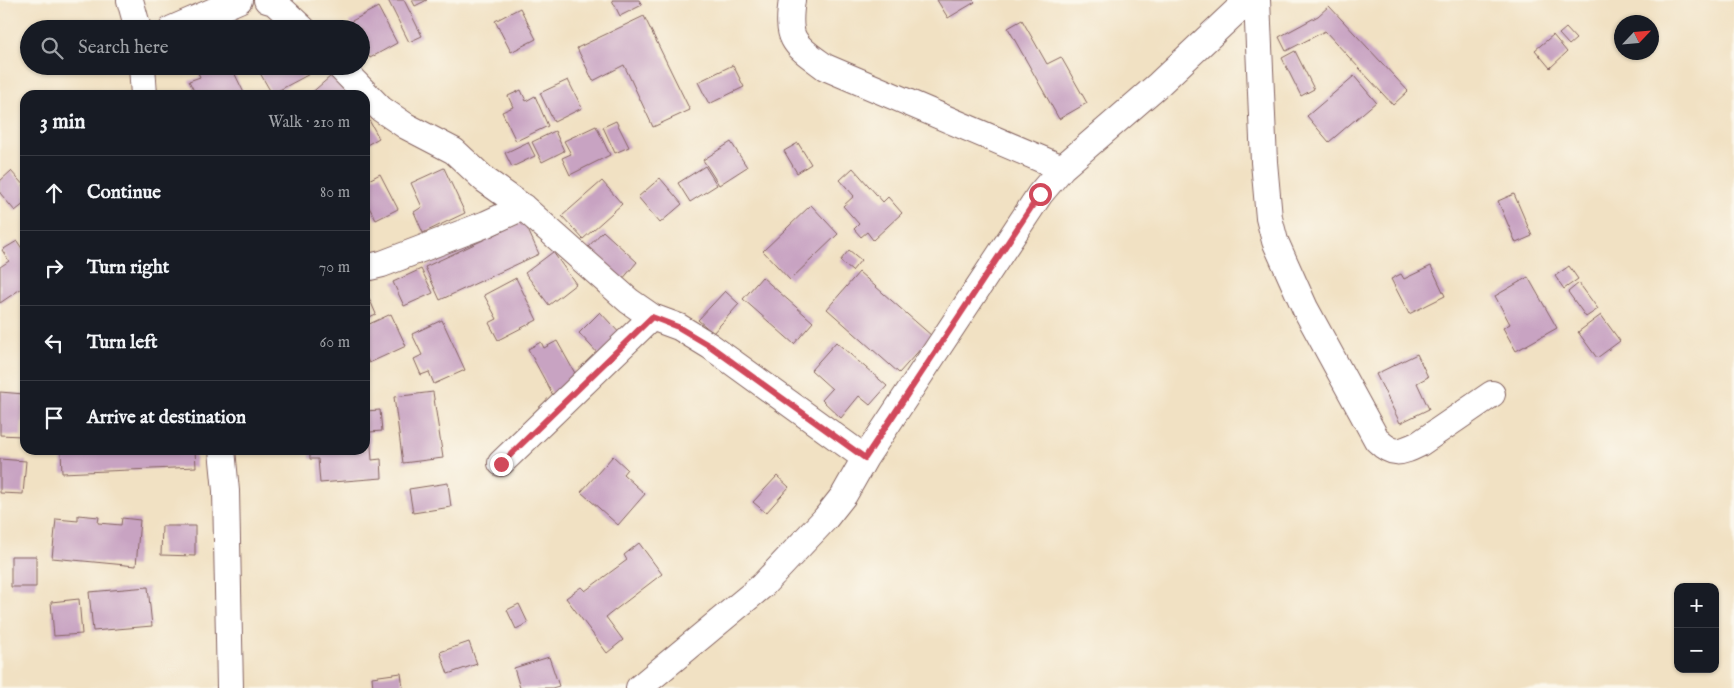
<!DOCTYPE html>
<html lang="en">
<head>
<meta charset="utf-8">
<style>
  :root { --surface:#171b24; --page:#20242c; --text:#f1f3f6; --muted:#9ea1a6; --line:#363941 }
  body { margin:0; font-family:"IM FELL English",serif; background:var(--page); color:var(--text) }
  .controls { position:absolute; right:15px; bottom:15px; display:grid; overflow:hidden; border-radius:10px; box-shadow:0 1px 4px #0004 }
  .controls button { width:45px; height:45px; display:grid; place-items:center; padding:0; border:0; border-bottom:1px solid var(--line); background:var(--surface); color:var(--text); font:25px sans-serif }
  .compass { position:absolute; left:1614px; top:15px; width:45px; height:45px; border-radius:50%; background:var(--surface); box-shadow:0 1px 4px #0004; rotate:64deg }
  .stop { position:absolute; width:15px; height:15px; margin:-11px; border:4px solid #d1495b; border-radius:50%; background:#fff }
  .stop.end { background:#d1495b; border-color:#fff; box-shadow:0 1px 5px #0008 }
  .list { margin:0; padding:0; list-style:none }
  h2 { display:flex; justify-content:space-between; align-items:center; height:65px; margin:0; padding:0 20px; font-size:21px }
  h2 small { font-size:16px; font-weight:400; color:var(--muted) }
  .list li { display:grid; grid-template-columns:32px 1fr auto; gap:15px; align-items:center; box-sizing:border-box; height:75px; padding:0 20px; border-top:1px solid var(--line) }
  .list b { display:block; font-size:19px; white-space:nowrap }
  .list em { font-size:16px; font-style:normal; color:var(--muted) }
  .icon { flex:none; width:28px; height:28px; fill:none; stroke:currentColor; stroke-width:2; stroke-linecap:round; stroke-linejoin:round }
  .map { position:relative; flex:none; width:1734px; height:688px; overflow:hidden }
  .search { position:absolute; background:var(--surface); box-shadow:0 1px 4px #0004; left:20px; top:20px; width:350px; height:55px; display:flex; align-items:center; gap:12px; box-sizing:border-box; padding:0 18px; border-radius:28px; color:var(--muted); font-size:19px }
  .panel { position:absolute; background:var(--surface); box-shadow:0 1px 4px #0004; left:20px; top:90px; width:350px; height:365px; border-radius:15px }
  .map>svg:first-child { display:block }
</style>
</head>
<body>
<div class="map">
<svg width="1734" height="688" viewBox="0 0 1734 688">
  <rect width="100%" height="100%" fill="#fbf7ec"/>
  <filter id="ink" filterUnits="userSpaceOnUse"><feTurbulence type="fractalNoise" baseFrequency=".02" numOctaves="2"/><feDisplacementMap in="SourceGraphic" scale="10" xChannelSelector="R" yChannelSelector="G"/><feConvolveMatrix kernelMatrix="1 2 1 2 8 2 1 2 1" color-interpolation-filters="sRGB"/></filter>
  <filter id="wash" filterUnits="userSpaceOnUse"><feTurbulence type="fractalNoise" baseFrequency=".0096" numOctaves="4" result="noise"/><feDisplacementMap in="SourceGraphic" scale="20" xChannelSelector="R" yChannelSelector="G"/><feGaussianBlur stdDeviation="1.12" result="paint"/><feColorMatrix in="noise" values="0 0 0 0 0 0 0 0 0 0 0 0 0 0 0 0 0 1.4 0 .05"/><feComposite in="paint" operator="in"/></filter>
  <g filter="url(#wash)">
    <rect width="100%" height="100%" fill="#f1e1c3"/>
    <g id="blocks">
      <path fill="#c8a3c2" d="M388,0H404L422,36L409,42Z
        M412,0H427L415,6Z
        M612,0H639L642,5L620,16Z
        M937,0H973L975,2L948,18Z
        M1329,6L1408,91L1393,105L1325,31L1286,51L1279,37L1318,16Z
        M378,7L397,43L370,58L361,42V29H354L350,22Z
        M520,8L536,39L511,52L495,21Z
        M644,16L690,110L653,127L624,65L593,81L577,48Z
        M1022,20L1047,64L1061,57L1087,103L1059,119L1008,28Z
        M279,24L282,29H269Z
        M1566,28L1576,39L1569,45L1559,34Z
        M1553,35L1567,52L1550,68L1535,50Z
        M1295,51L1314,89L1301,96L1282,58Z
        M733,65L744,87L709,104L698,82Z
        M195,66H231L245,95H196L189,81L200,77Z
        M256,66H315L317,70L272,94Z
        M338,70L351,95H309Z
        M1354,76L1376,102L1329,142L1307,116Z
        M568,80L582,108L554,122L540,93Z
        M521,90L526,101L535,96L548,126L516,141L502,112L513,107L508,96Z
        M365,113L379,138L365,146Z
        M616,121L629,147L615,153L603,127Z
        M596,126L610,155L570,175L562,158L571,154L564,141Z
        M555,131L564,151L542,162L532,142Z
        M528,142L535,156L512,167L505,153Z
        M731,142L747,167L719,185L703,160Z
        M798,143L811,164L797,173L784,151Z
        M705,166L717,185L690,202L678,183Z
        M444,168L465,213L423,233L414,212L422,207L411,183Z
        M853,168L883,202L888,197L902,213L873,240L867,232L861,237L854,229L859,224L843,206L854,196L840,180Z
        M11,171L25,187V203L15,211L0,193V181Z
        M380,174L398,209L376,220L365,200V182Z
        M660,178L682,204L660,223L638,197Z
        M602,181L622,204L583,239L562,216Z
        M1514,194L1532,236L1516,243L1498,201Z
        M811,205L838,234L790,280L763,251Z
        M524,221L539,254L440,300L425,267Z
        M603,231L637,262L622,280L587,248Z
        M17,241L25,253V286L0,303V267L9,261L2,250Z
        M849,250L861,260L852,271L840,261Z
        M553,252L576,284L549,305L525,273Z
        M1431,266L1445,296L1409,314L1391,279L1401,274L1404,279Z
        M1569,266L1578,279L1564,289L1555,276Z
        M421,269L433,293L404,306L393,282Z
        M859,272L932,336L899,373L827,309Z
        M762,277L813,322L794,344L743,299Z
        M1528,277L1557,328L1516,351L1503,328L1510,324L1495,296Z
        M516,278L537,320L498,340L489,323L497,319L484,295Z
        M1579,283L1598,309L1586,317L1568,292Z
        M725,291L739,304L713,333L698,320Z
        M369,298L376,314L365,319V300Z
        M600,312L623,337L601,357L579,333Z
        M391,314L406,346L369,363L365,354V326Z
        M1601,315L1620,341L1597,358L1578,332Z
        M442,320L465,370L434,384L429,372L421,375L414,359L422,355L412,334Z
        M557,341L581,384L555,399L528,349L541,342L544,348Z
        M836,342L887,386L870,405L859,396L841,418L822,400L832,389L811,370Z
        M1417,354L1428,377L1417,383L1429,409L1400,423L1376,374Z
        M0,392L24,394L21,436L0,435Z
        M433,392L443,458L403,463L394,397Z
        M380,410L382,431L370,432L372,460L381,459L382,478L320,483L318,459H310V450H365V411Z
        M61,450H195L196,467L62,473Z
        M613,456L627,469L623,474L645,494L618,525L581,492Z
        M0,459L26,461L23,494L0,493Z
        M777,476L789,487L766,513L753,502Z
        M448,483L451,507L413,513L409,489Z
        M78,515L99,517L98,523L121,525L122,518L140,520L136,566L52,558L56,519L78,521Z
        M162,526H195V556L161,555Z
        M639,543L662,574L606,617L623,640L607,653L566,598L581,587L585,591L627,560L624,555Z
        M11,556H36V587H11Z
        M148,587L152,626L93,631L89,592Z
        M79,599L82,634L54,636L51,602Z
        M519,604L528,623L516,629L507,610Z
        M469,642L477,664L448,674L440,652Z
        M549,657L559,686L552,688H520L514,668Z
        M401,673L403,688H373L372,677Z"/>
    </g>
  </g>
  <g filter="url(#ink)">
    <use href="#blocks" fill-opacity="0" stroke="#846360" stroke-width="1"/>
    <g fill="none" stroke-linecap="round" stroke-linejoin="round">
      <g stroke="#846360" stroke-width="28">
        <path id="street" d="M130,0L138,29
          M267,0L274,2L303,29
          M792,0C786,41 794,44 825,67L1062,168
          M1257,0L1264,162L1269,218L1275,241L1305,308L1377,440C1393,456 1400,453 1419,444L1492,394
          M172,29L239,0
          M142,66L144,95
          M339,66L381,109L406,126L454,151L485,180L523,207L629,301L652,317L679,327L710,346L865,458
          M365,268L382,264L486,224L523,207
          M222,450L226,491L230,688
          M501,463L652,317
          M639,688L762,586L825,519L844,495L865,458L1040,194L1062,168L1159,84L1248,0"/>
      </g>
      <use href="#street" stroke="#fff" stroke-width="26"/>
    </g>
  </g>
  <g fill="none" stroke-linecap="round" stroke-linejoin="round" filter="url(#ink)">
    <path stroke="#d1495b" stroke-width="6" d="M501,464L652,317L678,327L710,346L865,458L1040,194"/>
  </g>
</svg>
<div class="controls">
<button>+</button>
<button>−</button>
</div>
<svg class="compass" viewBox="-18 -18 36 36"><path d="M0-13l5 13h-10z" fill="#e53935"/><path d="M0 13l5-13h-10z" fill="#9ea1a6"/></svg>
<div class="stop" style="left:1040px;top:194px"></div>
<div class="stop end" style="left:501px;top:464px"></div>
<div class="search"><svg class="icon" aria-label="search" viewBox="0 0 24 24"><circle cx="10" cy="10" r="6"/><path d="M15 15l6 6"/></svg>Search here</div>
<section class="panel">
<h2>3 min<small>Walk · 210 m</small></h2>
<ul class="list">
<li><svg class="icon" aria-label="ahead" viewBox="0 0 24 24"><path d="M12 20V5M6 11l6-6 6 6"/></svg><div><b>Continue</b></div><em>80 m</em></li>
<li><svg class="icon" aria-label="right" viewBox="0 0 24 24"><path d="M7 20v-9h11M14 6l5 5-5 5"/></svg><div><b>Turn right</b></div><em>70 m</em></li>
<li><svg class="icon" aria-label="left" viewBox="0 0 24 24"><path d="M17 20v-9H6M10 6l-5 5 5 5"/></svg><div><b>Turn left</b></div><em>60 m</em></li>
<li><svg class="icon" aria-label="arrive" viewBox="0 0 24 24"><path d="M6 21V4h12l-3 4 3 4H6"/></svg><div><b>Arrive at destination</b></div></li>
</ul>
</section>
</div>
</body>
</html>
